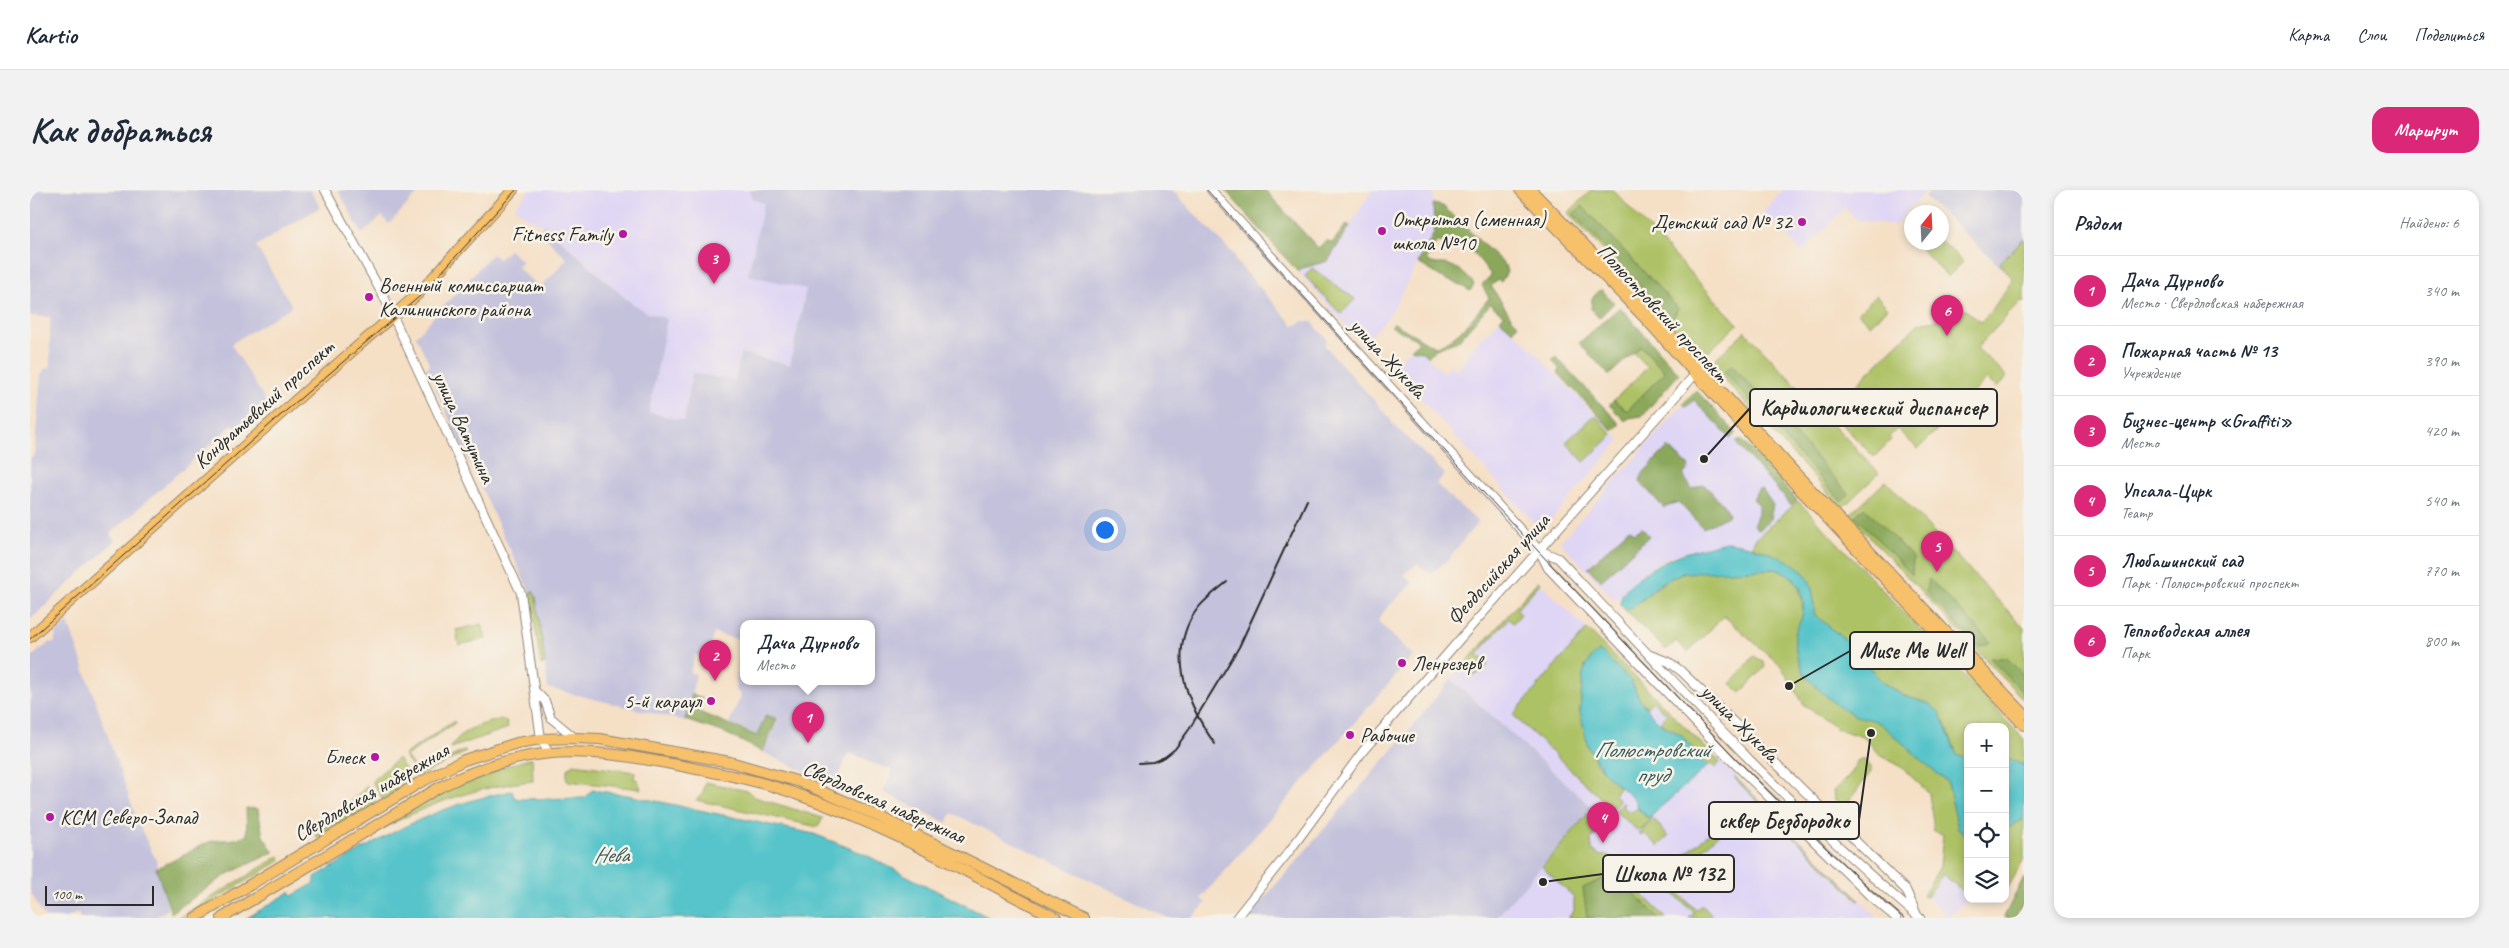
<!DOCTYPE html>
<html lang="ru">
<head>
<meta charset="utf-8">
<style>
  :root { --surface:#fff; --page:#f2f2f3; --text:#1f2937; --muted:#747a83; --line:#e0e1e3; --accent:#db2777 }
  body { margin:0; font-family:Caveat,sans-serif; background:var(--page); color:var(--text) }
  .controls { position:absolute; right:15px; bottom:15px; display:grid; overflow:hidden; border-radius:10px; box-shadow:0 2px 8px #0003 }
  .controls button { width:45px; height:45px; display:grid; place-items:center; padding:0; border:0; border-bottom:1px solid var(--line); background:var(--surface); color:var(--text); font:25px sans-serif }
  .compass { position:absolute; left:1874px; top:15px; width:45px; height:45px; border-radius:50%; background:var(--surface); box-shadow:0 2px 8px #0003; rotate:18deg }
  .scale { position:absolute; left:15px; bottom:12px; width:109px; box-sizing:border-box; padding-left:5px; border:2px solid #2b2b2b; border-top:0; font-size:14px; line-height:18px; white-space:nowrap; color:#2b2b2b; -webkit-text-stroke:4px #f7f3e8; paint-order:stroke }
  .you { position:absolute; left:1074px; top:339px; width:18px; height:18px; margin:-12px; border:4px solid #fff; border-radius:50%; background:#1a73e8; box-shadow:0 0 0 8px #1a73e833 }
  .badge { display:grid; place-items:center; width:32px; height:32px; border-radius:50%; background:var(--accent); color:#fff; font-size:16px; font-weight:700 }
  .pin { position:absolute; translate:-50% -41px; filter:drop-shadow(0 1px 2px #0008) }
  .pin::after { content:''; position:absolute; top:26px; width:18px; height:15px; background:inherit; clip-path:polygon(0 0,100% 0,50% 100%) }
  .popup { position:absolute; left:710px; top:430px; width:135px; height:65px; box-sizing:border-box; display:grid; place-content:center; border-radius:10px; background:var(--surface); filter:drop-shadow(0 1px 4px #0005); font-size:16px; white-space:nowrap; color:var(--muted) }
  .popup b { font-size:19px; color:var(--text) }
  .popup::after { content:''; position:absolute; left:50%; top:100%; margin-left:-10px; border:10px solid transparent; border-top-color:var(--surface) }
  .list { margin:0; padding:0; list-style:none }
  h2 { display:flex; justify-content:space-between; align-items:center; height:65px; margin:0; padding:0 20px; font-size:21px }
  h2 small { font-size:16px; font-weight:400; color:var(--muted) }
  .list li { display:grid; grid-template-columns:32px 1fr auto; gap:15px; align-items:center; box-sizing:border-box; height:70px; padding:0 20px; border-top:1px solid var(--line) }
  .list b { display:block; font-size:19px; white-space:nowrap }
  .list p { margin:0; font-size:16px; white-space:nowrap; color:var(--muted) }
  .list em { font-size:16px; font-style:normal; color:var(--muted) }
  .icon { flex:none; width:28px; height:28px; fill:none; stroke:currentColor; stroke-width:2; stroke-linecap:round; stroke-linejoin:round }
  .map { position:relative; flex:none; width:1994px; height:728px; overflow:hidden; border-radius:15px }
  header { display:flex; align-items:center; gap:30px; box-sizing:border-box; height:70px; padding:0 25px; background:var(--surface); border-bottom:1px solid var(--line) }
  header strong { font-size:24px }
  nav { display:flex; gap:28px; margin-inline-start:auto; font-size:18px }
  .intro { display:flex; align-items:center; justify-content:space-between; box-sizing:border-box; height:120px; padding:0 30px }
  h1 { margin:0; font-size:35px }
  .button { padding:12px 22px; border-radius:15px; background:var(--accent); color:#fff; font-size:18px; font-weight:700 }
  main { display:flex; gap:30px; padding:0 30px }
  aside { flex:1; background:var(--surface); border-radius:15px; box-shadow:0 2px 8px #0003 }
  .map>svg:first-child { display:block }
</style>
</head>
<body>
<header>
<strong>Kartio</strong>
<nav><a>Карта</a><a>Слои</a><a>Поделиться</a></nav>
</header>
<div class="intro"><h1>Как добраться</h1><a class="button">Маршрут</a></div>
<main>
<div class="map">
<svg width="1994" height="728" viewBox="0 0 1994 728">
  <rect width="100%" height="100%" fill="#f7f3e8"/>
  <filter id="ink" filterUnits="userSpaceOnUse"><feTurbulence type="fractalNoise" baseFrequency=".02" numOctaves="2"/><feDisplacementMap in="SourceGraphic" scale="10" xChannelSelector="R" yChannelSelector="G"/><feConvolveMatrix kernelMatrix="1 2 1 2 8 2 1 2 1" color-interpolation-filters="sRGB"/></filter>
  <filter id="wash" filterUnits="userSpaceOnUse"><feTurbulence type="fractalNoise" baseFrequency=".0096" numOctaves="4" result="noise"/><feDisplacementMap in="SourceGraphic" scale="20" xChannelSelector="R" yChannelSelector="G"/><feGaussianBlur stdDeviation="1.12" result="paint"/><feColorMatrix in="noise" values="0 0 0 0 0 0 0 0 0 0 0 0 0 0 0 0 0 1.4 0 .05"/><feComposite in="paint" operator="in"/></filter>
  <g filter="url(#wash)">
    <rect width="100%" height="100%" fill="#f5dfc5"/>
    <path fill="#dfd5f5" d="M500,0H720L734,12L776,99L760,176L705,190L662,183L654,231L619,223L637,129L617,123L596,109L516,36L497,28L485,17Z
      M1342,0H1403L1404,43L1359,126L1333,154L1268,82L1273,78L1298,71Z
      M1753,0H1897L1865,35L1827,30L1815,18L1772,62L1733,21Z
      M1470,130L1497,154L1590,250L1513,339H1510L1362,177L1381,159L1391,161L1414,183L1420,175L1428,180L1439,164L1438,162Z
      M1664,202L1765,313L1725,348L1722,356L1696,352L1644,365L1624,375L1597,397L1590,408L1584,409L1530,352Z
      M1508,391L1835,714L1847,728H1466L1563,618L1421,489Z
      M1913,684L1938,706V709L1919,727L1897,707Z"/>
    <path fill="#c3c1db" fill-rule="evenodd" d="M0,0H280L290,17L226,56L262,116L201,154L239,216L210,241L203,234L80,344L85,351L0,430V267H4L11,184H13L14,179L20,178V127L0,126Z
      M308,0H391L359,34L352,26L332,44Z
      M720,0H1142L1206,67L1204,69L1264,136L1274,131L1282,132L1297,149L1294,155L1359,227L1363,234L1415,284L1406,294L1448,332L1419,368L1401,384L1387,374L1374,384L1383,393L1354,421L1348,431L1383,466L1171,708L1176,713L1162,728H1138L922,623L917,633L853,602L863,580L836,571V569L818,563L806,595L734,563L748,529L736,525L727,545L699,533L711,506L705,498L711,450L684,443L677,468L665,465L660,483L666,484L655,531L518,498L506,407L503,401L500,403L396,178L400,175L386,146L462,64L469,69L479,60L492,71L487,77L510,98L537,69L509,41L514,35L596,109L617,123L637,129L619,222L654,231L662,183L705,190L711,163L760,175L776,99L718,85L734,13L722,9ZM714,434H842V492H714Z
      M1901,0H1994V59L1974,80L1895,7Z
      M38,432L108,633L126,670L138,719L124,728H51L47,723L36,728H15L0,701V468L20,452L24,453L27,441Z
      M1421,489L1563,618L1466,728H1217L1373,548Z"/>
    <path fill="#adc165" stroke="#6c7648" d="M1561,0H1583L1708,134L1677,163L1653,137L1648,140L1538,23Z
      M1994,48V111H1991L1947,158L1977,187L1967,198L1957,189L1888,259L1867,239L1859,247L1861,250L1844,267L1798,220L1819,202L1889,133L1912,129L1929,114L1950,132L1962,120L1983,89L1970,73Z
      M1912,51L1933,72L1918,87L1886,54L1912,52Z
      M1282,78L1325,109L1311,124L1275,86Z
      M1846,105L1858,118L1840,135L1828,123Z
      M1715,141L1849,283L1812,318L1680,174Z
      M1611,156L1635,182L1597,221L1584,210L1618,177L1604,163Z
      M1565,225L1583,245L1554,272L1536,252Z
      M1856,291L1994,438V510L1819,325Z
      M1768,311L1994,549V575L1986,571L1975,569V537H1938V570L1927,565L1915,533L1900,514L1874,506L1853,493L1816,451L1783,424C1787,376 1759,371 1722,356L1725,349Z
      M1745,379L1757,382L1767,390L1772,410L1773,425L1769,434L1775,485L1804,512L1826,526L1839,527L1851,534L1918,593L1928,638L1938,647V706L1913,684L1897,707L1893,705L1910,677L1913,644L1904,641L1899,603L1870,576L1848,564L1836,548L1807,539L1774,515L1751,476L1694,426L1658,462L1646,451L1636,460L1595,420C1615,412 1627,393 1649,384C1666,377 1724,380 1745,379Z
      M1508,391L1510,393L1487,419L1491,424L1483,433L1478,429L1448,464L1458,475L1448,484L1442,485L1433,476Z
      M503,401L506,407L515,474L511,475L500,403Z
      M452,434L456,449L429,455L426,440Z
      M1557,439L1690,572L1685,578L1681,574L1678,576L1644,540L1630,533L1637,524L1623,511L1617,517L1610,510L1601,491L1555,476L1550,521L1566,573L1589,597L1584,605L1590,611L1582,619L1483,525Z
      M1724,466L1734,472L1735,477L1711,503L1701,494Z
      M471,529L476,531L478,538L421,558C431,538 451,535 471,529Z
      M424,531L425,533L376,566L388,584L435,560L436,562L389,586L374,565Z
      M368,568L378,584L357,598L359,602L381,589L383,591L353,610L342,591Z
      M502,568L503,591C451,596 401,612 354,638L352,635L436,588Z
      M1828,570H1835L1841,577V582L1819,611L1812,614L1804,609L1803,601L1818,587Z
      M543,574L605,582L604,589L608,590L611,599L537,591V580Z
      M1705,587L1829,709L1828,710L1706,590Z
      M675,592L718,601L724,607L793,628L788,637L666,610L673,603Z
      M337,596L345,609V615L288,649L286,645Z
      M1592,613H1594L1592,616L1598,621H1604L1607,618L1618,629L1621,627L1623,628L1608,641L1585,621Z
      M1711,615L1716,620L1647,682L1641,677Z
      M1564,617L1582,633L1574,641L1563,646L1561,651L1562,660L1571,666L1578,665L1584,670L1581,674L1636,728H1538L1544,721V707L1512,677Z
      M1624,629L1638,647L1628,656L1614,643L1612,645L1609,643Z
      M1994,629V669L1975,703V640Z
      M249,666L251,670L155,728H148Z
      M1646,700L1666,720L1672,715L1684,728H1659L1664,723L1643,703Z"/>
    <path fill="#8aa75a" stroke="#5a6942" d="M1195,0H1235L1288,58L1297,50L1302,53L1317,34L1320,36L1298,71L1273,78L1268,82Z
      M1403,14L1413,16L1475,75L1477,82L1471,92L1468,90L1461,96L1481,127L1488,134L1483,141L1470,130L1474,125L1460,114L1428,151L1406,159L1398,167L1391,161L1381,159L1389,151L1361,136L1364,133L1405,157C1429,148 1443,127 1459,108L1452,95L1461,85C1449,69 1438,52 1417,48L1411,53L1407,51L1396,70C1408,77 1410,72 1419,75C1429,78 1437,86 1444,94L1440,101L1427,93L1416,90L1388,73L1404,43Z
      M1552,16L1648,118L1642,130L1543,24Z
      M1571,99L1584,113L1569,128L1561,119L1562,108Z
      M1590,117L1649,184L1612,226L1599,228L1595,231L1579,215L1584,210L1597,221L1635,182L1611,156L1579,185L1549,153Z
      M1525,166L1590,234L1583,241L1528,183L1530,180L1522,169Z
      M1702,175L1819,304L1811,311L1694,182Z
      M1666,200L1706,243L1700,248L1664,210L1657,217L1653,214Z
      M1711,249L1767,310L1761,315L1706,253Z
      M1638,257L1658,275L1659,278L1653,285L1662,299L1674,294L1697,319L1699,325L1696,327L1673,338L1648,312L1634,318L1610,292L1612,284Z
      M1728,299H1732L1743,315L1740,330L1731,339H1727L1723,335L1728,323V314L1723,309Z
      M1834,317L1883,368L1882,385L1825,326Z
      M1611,337L1619,346L1571,391L1558,378L1599,338L1605,343Z
      M1899,389L1961,452L1948,457L1896,402Z
      M1960,468H1977L1994,485V504Z
      M662,504L672,508L667,521L727,546L736,525L747,529L733,562L695,543L655,530Z
      M216,618L228,619L233,646L244,662L198,684L141,723L126,678C146,671 161,659 179,652C192,648 205,652 217,645Z
      M1579,686L1590,689L1629,728H1557L1553,698Z
      M1994,687V711L1985,728L1974,727Z"/>
    <path fill="#56c4ca" stroke="#40787a" d="M1696,352C1714,354 1728,358 1745,365C1776,377 1785,390 1784,424L1816,451L1853,493L1874,506L1900,514L1909,522L1927,565L1938,570V647L1928,638L1918,593L1851,534C1841,528 1835,529 1826,526C1811,520 1784,497 1775,484C1769,474 1763,456 1765,444C1766,438 1771,432 1772,426C1777,403 1767,384 1745,379L1651,383L1628,395L1603,417L1595,420L1590,414C1591,402 1598,396 1607,389C1635,366 1661,361 1696,352Z
      M1568,461L1573,463L1601,491L1610,510L1621,524L1633,536L1651,545L1678,576L1618,628L1607,617L1605,610L1575,584L1558,557L1550,521L1553,482L1561,468Z
      M1975,569L1986,571L1994,575V629L1975,640Z
      M562,600L597,605L784,644L832,663L960,728H217L260,702L262,706L285,693V687C353,647 402,616 482,601L484,607L488,609L555,608Z"/>
  </g>
  <g filter="url(#ink)">
    <g fill="none" stroke-linecap="round" stroke-linejoin="round">
      <g stroke="#908578" stroke-width="10">
        <path id="minor" d="M295,0L355,109L491,403L511,549L519,562
          M1181,0L1509,360L1518,378L1704,573L1839,705L1866,728
          M1509,360L1528,368C1644,492 1760,619 1890,728
          M1620,465L1639,472L1651,481L1876,700L1887,725
          M505,501L515,511L521,528L545,548
          M1206,728L1261,659L1333,561L1430,449L1669,180"/>
      </g>
      <g stroke="#908578" stroke-width="12">
        <path id="major" d="M1490,0L1614,127L1762,291L1994,535
          M1501,0L1619,121L1768,286L1994,524
          M0,447L282,196L388,104L483,0
          M165,728L389,593L434,570L487,553L511,549L545,548L570,549L700,572L770,592L848,626L1054,728
          M192,728L410,597C500,552 556,557 652,576C691,584 729,590 766,604C856,635 941,685 1026,728"/>
      </g>
      <use href="#minor" stroke="#fff" stroke-width="8"/>
      <use href="#major" stroke="#f7c06b" stroke-width="10"/>
      <path stroke="#2b2b2b" stroke-width="1" d="M1177,0C1317,154 1456,308 1600,458C1689,550 1776,646 1874,728
        M0,449L244,231L390,106L486,0"/>
      <path stroke="#2b2b2b" stroke-width="2" d="M1185,554C1157,515 1135,461 1168,418C1176,408 1187,400 1197,392
        M1109,573L1123,572L1135,567L1145,559L1158,541L1209,457L1277,310"/>
    </g>
  </g>
  <g fill="#b5179e" stroke="#f7f3e8" stroke-width="2">
    <circle cx="1772" cy="32" r="5"/>
    <circle cx="1352" cy="41" r="5"/>
    <circle cx="593" cy="44" r="5"/>
    <circle cx="339" cy="107" r="5"/>
    <circle cx="1372" cy="473" r="5"/>
    <circle cx="681" cy="511" r="5"/>
    <circle cx="1320" cy="545" r="5"/>
    <circle cx="345" cy="567" r="5"/>
    <circle cx="20" cy="627" r="5"/>
  </g>
  <g text-anchor="middle" dominant-baseline="central" stroke-width="5" stroke-linejoin="round" paint-order="stroke">
    <g font-size="21" fill="#2b2b2b" stroke="#f7f3e8" text-anchor="start">
      <text x="1362" y="29">Открытая (сменная)<tspan x="1362" dy="24">школа №10</tspan></text>
      <text x="1762" y="32" text-anchor="end">Детский сад № 32</text>
      <text x="583" y="44" text-anchor="end">Fitness Family</text>
      <text x="349" y="95">Военный комиссариат<tspan x="349" dy="24">Калининского района</tspan></text>
      <text x="1382" y="473">Ленрезерв</text>
      <text x="671" y="511" text-anchor="end">5-й караул</text>
      <text x="1330" y="545">Рабочие</text>
      <text x="335" y="567" text-anchor="end">Блеск</text>
      <text x="30" y="627">КСМ Северо-Запад</text>
    </g>
    <g font-size="21" fill="#2b2b2b" stroke="#f7f3e8">
      <text transform="translate(1633 123) rotate(47)">Полюстровский проспект</text>
      <text transform="translate(1358 168) rotate(47)">улица Жукова</text>
      <text transform="translate(234 214) rotate(-42)">Кондратьевский проспект</text>
      <text transform="translate(434 237) rotate(65)">улица Ватутина</text>
      <text transform="translate(1468 379) rotate(-48)">Феодосийская улица</text>
      <text transform="translate(1710 533) rotate(45)">улица Жукова</text>
      <text transform="translate(341 602) rotate(-30)">Свердловская набережная</text>
      <text transform="translate(854 612) rotate(24)">Свердловская набережная</text>
    </g>
    <g font-size="22" font-style="italic" fill="#38595b" stroke="#f7f3e8">
      <text x="1622" y="560">Полюстровский<tspan x="1622" dy="25">пруд</tspan></text>
      <text x="581" y="665">Нева</text>
    </g>
  </g>
  <path fill="none" stroke="#2b2b2b" stroke-width="2" d="M1674 269L1720 218M1759 496L1820 461M1841 543L1829 630M1513 692L1573 684"/>
  <g fill="#2b2b2b" stroke="#f7f3e8" stroke-width="2">
    <circle cx="1674" cy="269" r="5"/>
    <circle cx="1759" cy="496" r="5"/>
    <circle cx="1841" cy="543" r="5"/>
    <circle cx="1513" cy="692" r="5"/>
  </g>
  <g fill="#f7f3e8" stroke="#2b2b2b" stroke-width="2">
    <rect x="1720" y="199" width="247" height="37" rx="5"/>
    <rect x="1820" y="442" width="124" height="37" rx="5"/>
    <rect x="1679" y="612" width="150" height="37" rx="5"/>
    <rect x="1573" y="665" width="131" height="37" rx="5"/>
  </g>
  <g font-size="22" text-anchor="middle" font-weight="bold" fill="#2b2b2b">
    <text x="1844" y="225">Кардиологический диспансер</text>
    <text x="1882" y="468">Muse Me Well</text>
    <text x="1754" y="638">сквер Безбородко</text>
    <text x="1639" y="691">Школа № 132</text>
  </g>
</svg>
<div class="controls">
<button>+</button>
<button>−</button>
<button><svg class="icon" aria-label="locate" viewBox="0 0 24 24"><circle cx="12" cy="12" r="6"/><path d="M12 2v4M12 18v4M2 12h4M18 12h4"/></svg></button>
<button><svg class="icon" aria-label="layers" viewBox="0 0 24 24"><path d="M12 4l9 5-9 5-9-5zM3 14l9 5 9-5"/></svg></button>
</div>
<svg class="compass" viewBox="-18 -18 36 36"><path d="M0-13l5 13h-10z" fill="#e53935"/><path d="M0 13l5-13h-10z" fill="#747a83"/></svg>
<div class="scale">100 m</div>
<div class="you"></div>
<div class="pin badge" style="left:778px;top:553px">1</div>
<div class="popup"><b>Дача Дурново</b>Место</div>
<div class="pin badge" style="left:685px;top:491px">2</div>
<div class="pin badge" style="left:684px;top:94px">3</div>
<div class="pin badge" style="left:1573px;top:653px">4</div>
<div class="pin badge" style="left:1907px;top:382px">5</div>
<div class="pin badge" style="left:1917px;top:146px">6</div>
</div>
<aside>
<h2>Рядом<small>Найдено: 6</small></h2>
<ul class="list">
<li><span class="badge">1</span><div><b>Дача Дурново</b><p>Место · Свердловская набережная</p></div><em>340 m</em></li>
<li><span class="badge">2</span><div><b>Пожарная часть № 13</b><p>Учреждение</p></div><em>390 m</em></li>
<li><span class="badge">3</span><div><b>Бизнес-центр «Graffiti»</b><p>Место</p></div><em>420 m</em></li>
<li><span class="badge">4</span><div><b>Упсала-Цирк</b><p>Театр</p></div><em>540 m</em></li>
<li><span class="badge">5</span><div><b>Любашинский сад</b><p>Парк · Полюстровский проспект</p></div><em>770 m</em></li>
<li><span class="badge">6</span><div><b>Тепловодская аллея</b><p>Парк</p></div><em>800 m</em></li>
</ul>
</aside>
</main>
</body>
</html>
